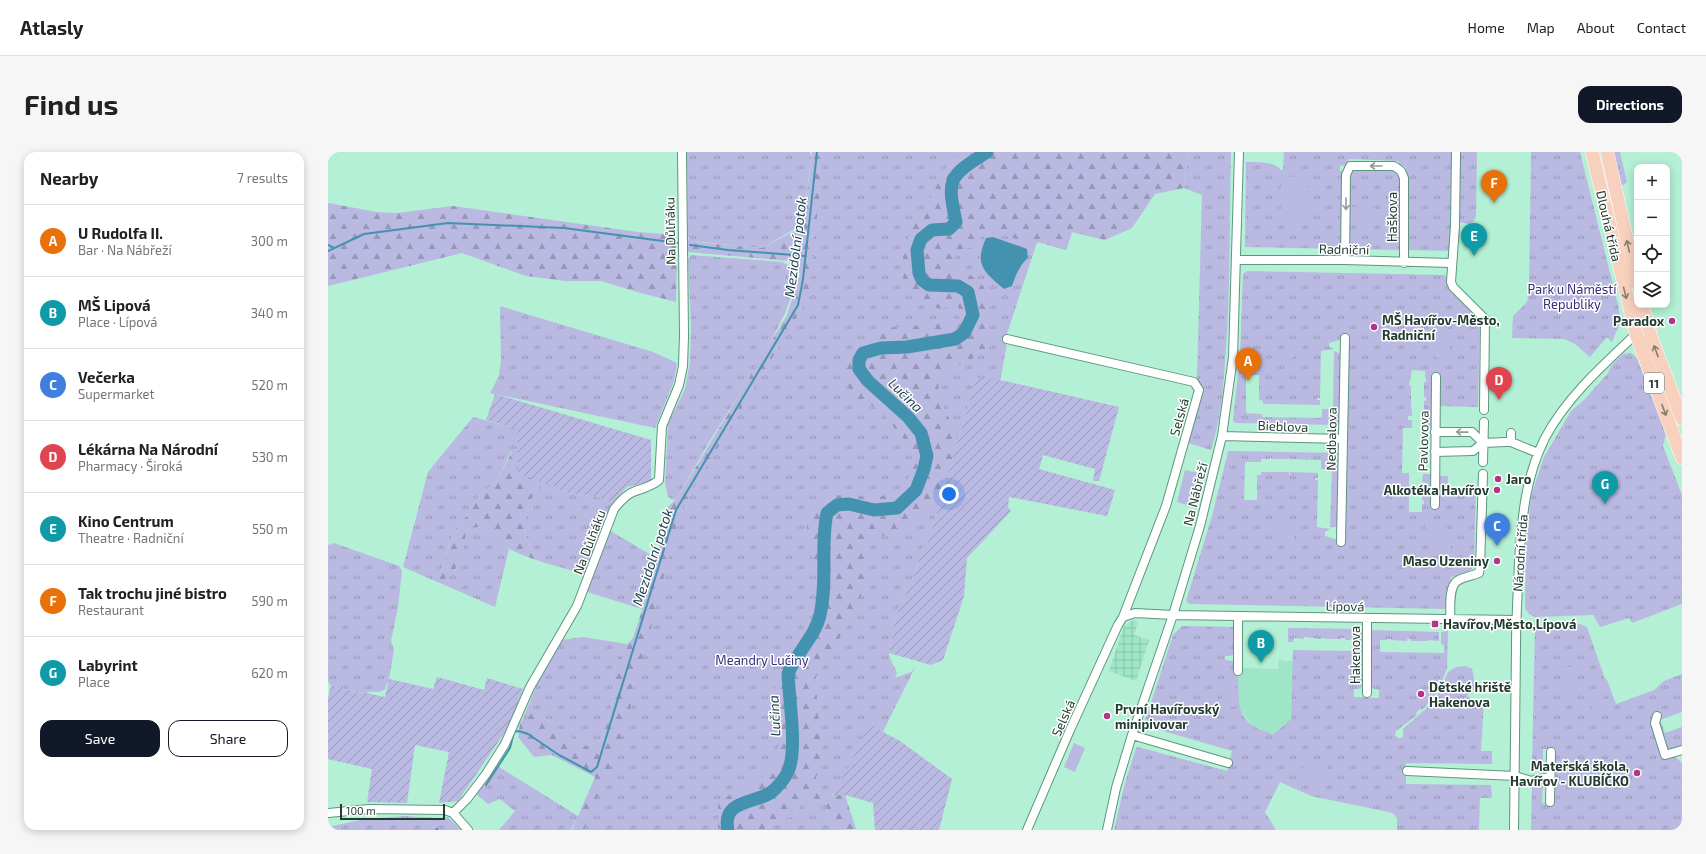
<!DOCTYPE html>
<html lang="en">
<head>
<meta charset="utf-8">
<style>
  :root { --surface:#fff; --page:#f6f6f6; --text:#202124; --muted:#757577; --line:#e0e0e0; --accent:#111827 }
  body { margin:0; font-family:"Exo 2",sans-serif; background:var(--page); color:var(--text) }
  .controls { position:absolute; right:12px; top:12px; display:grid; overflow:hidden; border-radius:8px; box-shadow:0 2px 10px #0003 }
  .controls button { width:36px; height:36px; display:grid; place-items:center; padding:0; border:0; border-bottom:1px solid var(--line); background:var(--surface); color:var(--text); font:20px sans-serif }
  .scale { position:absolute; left:12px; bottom:10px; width:105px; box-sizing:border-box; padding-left:4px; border:2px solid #233c31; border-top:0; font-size:11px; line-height:14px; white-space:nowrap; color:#233c31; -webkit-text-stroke:3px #fff; paint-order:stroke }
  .you { position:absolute; left:621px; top:342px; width:14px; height:14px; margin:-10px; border:3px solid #fff; border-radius:50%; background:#1a73e8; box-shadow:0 0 0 6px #1a73e833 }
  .badge { display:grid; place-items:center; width:26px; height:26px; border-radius:50%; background:var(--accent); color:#fff; font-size:13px; font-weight:700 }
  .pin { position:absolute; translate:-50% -33px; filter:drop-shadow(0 1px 2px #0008) }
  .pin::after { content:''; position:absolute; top:21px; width:14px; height:12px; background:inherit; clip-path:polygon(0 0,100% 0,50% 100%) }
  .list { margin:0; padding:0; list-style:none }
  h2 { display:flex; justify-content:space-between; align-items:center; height:52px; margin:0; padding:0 16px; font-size:17px }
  h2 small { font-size:13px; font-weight:400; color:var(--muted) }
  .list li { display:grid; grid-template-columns:26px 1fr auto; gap:12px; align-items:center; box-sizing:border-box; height:72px; padding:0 16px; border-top:1px solid var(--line) }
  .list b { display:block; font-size:15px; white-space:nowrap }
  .list p { margin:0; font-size:13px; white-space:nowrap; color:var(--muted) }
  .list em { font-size:13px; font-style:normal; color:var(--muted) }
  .actions { display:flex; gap:8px; padding:12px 16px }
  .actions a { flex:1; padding:9px 0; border:1px solid var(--accent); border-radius:12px; text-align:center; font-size:14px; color:var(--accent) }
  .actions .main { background:var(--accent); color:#fff }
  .icon { flex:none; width:22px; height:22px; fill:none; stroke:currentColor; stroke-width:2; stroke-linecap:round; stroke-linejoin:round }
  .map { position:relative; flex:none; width:1354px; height:678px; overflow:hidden; border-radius:12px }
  header { display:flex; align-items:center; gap:24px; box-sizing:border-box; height:56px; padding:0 20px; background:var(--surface); border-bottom:1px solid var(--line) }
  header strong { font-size:19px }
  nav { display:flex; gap:22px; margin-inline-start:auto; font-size:14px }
  .intro { display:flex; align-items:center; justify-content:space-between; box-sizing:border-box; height:96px; padding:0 24px }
  h1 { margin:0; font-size:28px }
  .button { padding:10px 18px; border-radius:12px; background:var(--accent); color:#fff; font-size:14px; font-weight:700 }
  main { display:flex; gap:24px; padding:0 24px }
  aside { flex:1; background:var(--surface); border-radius:12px; box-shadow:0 2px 10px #0003 }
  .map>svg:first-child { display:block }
</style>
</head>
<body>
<header>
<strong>Atlasly</strong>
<nav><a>Home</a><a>Map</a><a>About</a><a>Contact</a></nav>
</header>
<div class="intro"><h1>Find us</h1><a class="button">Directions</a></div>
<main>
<aside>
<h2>Nearby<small>7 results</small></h2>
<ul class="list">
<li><span class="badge" style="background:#e8710a">A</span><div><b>U Rudolfa II.</b><p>Bar · Na Nábřeží</p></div><em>300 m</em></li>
<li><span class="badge" style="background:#0f9aa8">B</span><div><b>MŠ Lipová</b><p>Place · Lípová</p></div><em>340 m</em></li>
<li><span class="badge" style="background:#3f7fe0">C</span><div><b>Večerka</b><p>Supermarket</p></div><em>520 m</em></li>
<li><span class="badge" style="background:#e0444e">D</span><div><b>Lékárna Na Národní</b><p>Pharmacy · Široká</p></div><em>530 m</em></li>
<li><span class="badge" style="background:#0f9aa8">E</span><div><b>Kino Centrum</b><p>Theatre · Radniční</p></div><em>550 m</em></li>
<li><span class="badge" style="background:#e8710a">F</span><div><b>Tak trochu jiné bistro</b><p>Restaurant</p></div><em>590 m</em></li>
<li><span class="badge" style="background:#0f9aa8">G</span><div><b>Labyrint</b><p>Place</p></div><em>620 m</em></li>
</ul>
<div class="actions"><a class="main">Save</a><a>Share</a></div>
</aside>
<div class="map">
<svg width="1354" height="678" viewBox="0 0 1354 678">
  <defs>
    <pattern id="industrial-grid" width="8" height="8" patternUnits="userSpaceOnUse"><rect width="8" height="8" fill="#9fe5c7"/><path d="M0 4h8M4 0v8" fill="none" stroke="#89c5ab"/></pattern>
    <pattern id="grass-tufts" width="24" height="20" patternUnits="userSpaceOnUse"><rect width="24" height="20" fill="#b9b9e1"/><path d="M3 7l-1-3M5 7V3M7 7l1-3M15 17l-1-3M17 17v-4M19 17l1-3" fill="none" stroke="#9698b7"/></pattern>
    <pattern id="forest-firs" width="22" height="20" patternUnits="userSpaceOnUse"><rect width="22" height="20" fill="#b9b9e1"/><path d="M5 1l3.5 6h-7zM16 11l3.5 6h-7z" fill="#9698b7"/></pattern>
    <pattern id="garden-furrows" width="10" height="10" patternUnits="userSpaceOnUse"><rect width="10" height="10" fill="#b9b9e1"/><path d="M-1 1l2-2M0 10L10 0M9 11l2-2" fill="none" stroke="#9698b7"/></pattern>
  </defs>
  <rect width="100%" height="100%" fill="#b3f0d5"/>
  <path fill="#9fe5c7" d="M951,507L957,509H965L963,567L945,583L925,574L916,563L911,554L910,544V519L915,516L950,517Z"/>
  <path fill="url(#industrial-grid)" d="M805,468L810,470L806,483L821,488L808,529L781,519L796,474Z"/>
  <path fill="url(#grass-tufts)" d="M359,0H482L483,5L475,72L434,96L363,89L360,85Z
    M492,0H835L820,18L777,88L744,80L738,98L710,90L708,93L678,185L679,191L672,231L648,226L599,394L596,393L586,424L570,458L561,501L562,506L569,521L567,526L583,520L587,515C577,537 565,558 555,580L543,572L507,642L472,638L420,678H248L271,625L345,364L474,149Z
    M860,0H903C901,70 903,140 897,210C895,239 892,270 883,298L860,291L875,238L869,226L874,43L856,36Z
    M956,0H1125L1123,99L1077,98L1078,15L1071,12V9L1021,7L1018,13L1012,14V19H1016L1015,97L917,95L918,10C924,10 949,9 952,18H955Z
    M1129,0H1149L1148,64L1146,69L1141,72L1131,70Z
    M1203,0H1252L1291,157L1292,171L1284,190L1279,185L1262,205L1247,192L1236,187L1184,186L1185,164L1199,150L1201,141Z
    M1285,0H1292L1299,30L1292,35Z
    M1066,17L1073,23V98L1019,97L1020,28L1023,21L1026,18Z
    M363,103L454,110L460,113L469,124V129L457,161L435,205L381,290L349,346L346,348L340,345L337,331L340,272L357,237L362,210L363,174L360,108Z
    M919,119L1116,123L1118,124L1119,134L1124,142L1127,141L1152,167L1150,255L1110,254L1104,276H1098V257H1096V249L1098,248V245H1096V230H1098V227L1097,226V219L1084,218L1081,233L1083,234V257H1084V264H1080V268H1084V276H1075L1074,321H1081V360H1094V352H1096V349L1094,348V333H1096L1097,330H1094L1095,322H1103V352H1105L1109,324H1120V341H1145L1146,336H1148L1146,415L1139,421L1123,425L1120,457L861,452L858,449L884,364L900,300L901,299L1010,301V372L1008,375H1002L1004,318L993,317V308H982V306L980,308L963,307L961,306V307H944L942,305V307H933V310H917L916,348H929V323H933V320H961V323H962V320L990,321V326H987V328H990L989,375L1002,377L997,380V384L1010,388L1015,187L1001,191V195L1006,197L993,199L992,246H989V248H992V253L935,252V249L931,248V223H918V261L934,262V265L991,266L994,265V257H1005L1006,199L1013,202L1011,273L907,271L905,268L912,203L915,122Z
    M172,154L325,200L349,211L346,229L327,276L162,241L171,224L173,209Z
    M1303,201L1309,206L1338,282L1335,294L1354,343V452L1304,471L1301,466L1272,475L1265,463L1207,465L1201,462L1197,456L1198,392L1203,344L1216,305L1243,259L1256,248L1280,221L1283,214L1295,202Z
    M145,265L189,277L190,300H183L167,331L153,341L138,365L127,377L112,421L135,389L138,378C160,370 167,383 181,397L167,455L75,415L100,320Z
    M215,330L240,341L268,345L285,350L256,422L214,410C210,403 203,396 200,389C192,366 200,347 215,330Z
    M281,378L323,403L314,429L319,443L314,457L259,440Z
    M6,391L71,414L74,419L70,455L63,489L66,498L61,527L57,537C50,543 43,537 36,542L2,533L0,529V392L2,393Z
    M1252,472L1259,475L1277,527L1279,528L1288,552L1326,538L1336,529L1354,522V560L1332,568L1337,581L1354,575V593L1337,600L1339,607L1346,604L1354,611V678H1203L1204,631H1215L1214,651L1227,652L1228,597H1215V618L1204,617L1207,474Z
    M854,474L909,475L907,501L903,504H897V508L905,509C918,527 900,556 925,574C931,578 939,579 945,583L963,567L965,498L1024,499V488H1017V486H1013V487H997V486H994L993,487L976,485V487L966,486L965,490H960V476L1037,477V514H1035L1037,516L1036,533L1031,537H1026V545L1051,546V538L1046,537L1041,533L1042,478L1111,480V489L1100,488L1099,489H1083V487H1079V489L1063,488V487H1059V488H1052V500L1116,501V493L1113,492V480L1120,479L1119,516L1114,530L1113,529L1110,534L1112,535L1108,542L1094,558L1092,557L1088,561L1089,563L1068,579L1067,583L1070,586H1073L1075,584V577L1101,554L1110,542L1120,520L1128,515L1138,514L1144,517L1146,526V537L1144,541L1140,542V545L1144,547L1147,551L1154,552L1156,548L1153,599H1164V612L1078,611V632L1163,633L1164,646H1152L1151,678H1069V666L1065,661L983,644L952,630L937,660L948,678H786L796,635L808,596L810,595L899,619L904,599L818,574L816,572L845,483Z
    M255,485L299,492L283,522L287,539L274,588L255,595L207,559L192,574L210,530L233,488Z
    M168,613L250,664L243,678H171L187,659L172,647L160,652L147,641Z
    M477,647L497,650L504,678H438L450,666L464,665Z
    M77,664L111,666L120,665L133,678H0V675L37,667Z"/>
  <path fill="url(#forest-firs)" d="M484,0H496L480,147L366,335L351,364L314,512L291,596L256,678H244L267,625L224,603L206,605L190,585L192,571L207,559L255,595L274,588L287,539L283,522L299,492L305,486L319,443L314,429L323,403L332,394L341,367L339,356L349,346L369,313L459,163L472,122L461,109L360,100V87L368,90L434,96L468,78L475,72Z
    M633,0H860L856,36L827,42L804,76L777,88L744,80L738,98L710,90L708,93L669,81L653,85L647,95L636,97L619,113L644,124L656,135L662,187L654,202L610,223L611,245L630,286L613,347L601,360L579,375L533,391L540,423L527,460L487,526L495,613L484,632L505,643H517L528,677L504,678L497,650L477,647L464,665L450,666L438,678H390V651C404,638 432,633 443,617C455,599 449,570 448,549C448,542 446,534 448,528C453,512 466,497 476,484C479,481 483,477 485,472C490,462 492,446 491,434C490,406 465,371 490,348C502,337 541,349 558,343C566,341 573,335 579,331C588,302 585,296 565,274C560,268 555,261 548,256C543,252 534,251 529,247C526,245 524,240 522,237C504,211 534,184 557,176L632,170L630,151C626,153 621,155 618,156C599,159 585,144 575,131C576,120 574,108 576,97C581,75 594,62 604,43C614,25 615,12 633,0Z
    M0,51L49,60L69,61L125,54L310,80L347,83L349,107L348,150L309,140L273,129H237L198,124L134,101L0,134Z
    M184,300H190V321L215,330C200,347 192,367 200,389C203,396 210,403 214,410C204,406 192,403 182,397C164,388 165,368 138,378L135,403L126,419L112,431V421L127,377L138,365L153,341L167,331Z"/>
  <path fill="url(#garden-furrows)" d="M648,226L677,229L791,255L771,329H765L767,317L715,303L711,317L787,338L779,364L681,345L680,355L683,359L639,406L636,444L615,508L603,513L561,501L570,458L586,424L596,393L599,394Z
    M167,242L323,288V330L299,335L285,350L268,345L240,341L190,321L189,277L158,268Z
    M109,525L156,538L159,526L195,537L181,574L130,649L111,651L121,600L87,593L79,651L39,650L44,617L0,607V546L3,533L35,542L38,541L57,545L61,527L105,537Z
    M543,571L555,580L572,589L624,627L611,678H547L545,651L517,643H505Z"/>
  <path fill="#b9b9e1" d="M961,25C987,21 987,62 968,71L961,70C951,57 945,37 961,25Z
    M1022,55L1047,56V71H1022Z
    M1112,175H1118L1122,179C1123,190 1123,198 1117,207C1098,210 1100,180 1112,175Z
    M967,193L972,201L947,216L942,207Z
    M857,318L871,321L863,354L849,350Z
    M947,359L964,379L968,380L964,394L949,387C949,377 944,369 947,359Z
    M1105,370L1112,373H1118L1124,402L1120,406C1098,407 1106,388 1097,375L1098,373Z
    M1234,515H1247L1249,539L1234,540Z
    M896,528L907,530V555L893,553Z
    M1264,543H1276V562L1264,561Z
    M1116,544L1125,551L1113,567L1104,560Z
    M746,591L757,596L747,620L736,615Z
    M975,610H1000V631L974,630Z"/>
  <path fill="#4392af" d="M665,85L699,97L700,106C692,112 687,125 684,134L676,137C656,120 646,113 658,86Z"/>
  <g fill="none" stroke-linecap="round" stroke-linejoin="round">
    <path stroke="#4392af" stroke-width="2" d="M0,93L6,96
      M362,93L400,98L478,104
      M0,99L36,82L120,71L236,76L350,91
      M158,633L182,596L186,580L191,579L200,582L231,603L263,620L269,615L348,358L470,153L475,127L489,0
      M108,678L109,677"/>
    <path stroke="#4392af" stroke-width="13" d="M400,678C393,645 432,653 447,637C452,632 459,623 461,617C469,595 461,547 460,522C468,501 487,485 492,463C500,429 492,394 499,361L509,353L521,352L546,358L569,356L588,338L596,317L599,304L593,281L580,265L540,229L531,217V208L535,201L553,196L579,195L627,187L636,181L645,163L640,140L630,134L601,133L594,128L591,121L589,98L593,87L604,78L621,77L628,70C618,25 622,24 659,0"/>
    <g stroke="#5c977e" stroke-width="10">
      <path id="street" d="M1128,0L1127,74L1123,130L1125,135L1157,167L1156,258
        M908,108H1017L1123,111
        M1017,108L1018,23L1022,14H1066L1073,19L1076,26V111
        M679,187L866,230L871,238L838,354L795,465L790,473L742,578L699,678
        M1107,280H1144L1155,291
        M894,284L1015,287
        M1183,290V281
        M1107,300L1145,299L1155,291L1177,290H1183L1210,301
        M1155,310L1156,270
        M1107,353L1108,225
        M1013,390L1017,186
        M795,465L807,461L845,463L1188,468
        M1039,466V541
        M1122,467C1123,457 1120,436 1129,429C1135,425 1144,424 1151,421L1152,415L1155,322
        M910,519V464
        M1329,564L1327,571L1337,603L1354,598
        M804,583L900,611
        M1079,619L1187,624L1203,629L1222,625
        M1222,650L1223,600
        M0,661L41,657L117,658L125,661L140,678
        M125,661L139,647L158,622L177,592L202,535L249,454L286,357C291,351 297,343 305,340C315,336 323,335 331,328L334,274L351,233L355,214L356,184L354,0
        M779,678L788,636L804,583L845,463L872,374L894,284L905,205L911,0
        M1186,678C1187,617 1187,555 1188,494C1188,466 1190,438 1191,409C1194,366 1197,326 1217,286C1238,246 1275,213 1308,182"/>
    </g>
    <g stroke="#fff" stroke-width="14">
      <path id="primary" d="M1264,0L1308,182L1354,306
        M1279,0L1309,132
        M1314,153L1323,185L1354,267"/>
    </g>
    <use href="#street" stroke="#fff" stroke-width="8"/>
    <use href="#primary" stroke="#f8d0be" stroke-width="13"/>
  </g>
  <defs><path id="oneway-shaft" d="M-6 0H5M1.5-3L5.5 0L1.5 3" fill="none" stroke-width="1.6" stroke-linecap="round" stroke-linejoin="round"/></defs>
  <g stroke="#919e98">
    <use href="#oneway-shaft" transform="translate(1048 14) rotate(180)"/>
    <use href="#oneway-shaft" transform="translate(1018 52) rotate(90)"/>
    <use href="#oneway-shaft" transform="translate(1134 280) rotate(-179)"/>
  </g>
  <g stroke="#837f70">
    <use href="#oneway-shaft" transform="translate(1300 94) rotate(-103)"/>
    <use href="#oneway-shaft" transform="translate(1297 141) rotate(76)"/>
    <use href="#oneway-shaft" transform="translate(1328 199) rotate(-110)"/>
    <use href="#oneway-shaft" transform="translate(1336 258) rotate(69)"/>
  </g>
  <g fill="#b33686" stroke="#fff" stroke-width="1.5">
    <circle cx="1344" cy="169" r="4"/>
    <circle cx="1046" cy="175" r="4"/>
    <circle cx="1170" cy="327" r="4"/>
    <circle cx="1169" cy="338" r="4"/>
    <circle cx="1169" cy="409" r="4"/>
    <rect x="1103" y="468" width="8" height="8" rx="2"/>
    <circle cx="1093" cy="542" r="4"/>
    <circle cx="779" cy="564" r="4"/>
    <circle cx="1309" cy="621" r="4"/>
  </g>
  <g text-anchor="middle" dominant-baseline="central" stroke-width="3" stroke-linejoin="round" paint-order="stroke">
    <rect fill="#fff" stroke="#65766f" stroke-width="1" x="1316" y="221" width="20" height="20" rx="3"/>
    <g font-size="12" font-weight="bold" fill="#233c31">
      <text x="1326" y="231">11</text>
    </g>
    <g font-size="13" fill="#233c31" stroke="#fff">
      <text transform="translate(1064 65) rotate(-90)">Haškova</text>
      <text transform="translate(1281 74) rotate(77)">Dlouhá třída</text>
      <text transform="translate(342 79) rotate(-91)">Na Důlňáku</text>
      <text transform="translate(1016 97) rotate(1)">Radniční</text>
      <text transform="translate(851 265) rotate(-74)">Selská</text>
      <text transform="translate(955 274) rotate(2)">Bieblova</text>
      <text transform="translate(1003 287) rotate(-89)">Nedbalova</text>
      <text transform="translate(1095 289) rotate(-89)">Pavlovova</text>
      <text transform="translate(867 342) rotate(-76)">Na Nábřeží</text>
      <text transform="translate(261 390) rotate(-69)">Na Důlňáku</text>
      <text transform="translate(1192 401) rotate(-86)">Národní třída</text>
      <text transform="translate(1017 454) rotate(1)">Lípová</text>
      <text transform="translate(1027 503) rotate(-90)">Hakenova</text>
      <text transform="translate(735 566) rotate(-66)">Selská</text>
    </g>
    <g font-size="13" fill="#382d75" stroke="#fff">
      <text x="1244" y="137">Park u Náměstí<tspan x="1244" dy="15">Republiky</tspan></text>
      <text x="434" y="508">Meandry Lučiny</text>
    </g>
    <g font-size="13" font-weight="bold" fill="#233c31" stroke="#fff" text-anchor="start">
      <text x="1054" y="168">MŠ Havířov-Město,<tspan x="1054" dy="15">Radniční</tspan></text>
      <text x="1336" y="169" text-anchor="end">Paradox</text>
      <text x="1178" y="327">Jaro</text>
      <text x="1161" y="338" text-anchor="end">Alkotéka Havířov</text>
      <text x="1161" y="409" text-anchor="end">Maso Uzeniny</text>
      <text x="1115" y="472">Havířov,Město,Lípová</text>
      <text x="1101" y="535">Dětské hřiště<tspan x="1101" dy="15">Hakenova</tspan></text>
      <text x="787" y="557">První Havířovský<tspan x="787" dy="15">minipivovar</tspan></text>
      <text x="1301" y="614" text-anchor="end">Mateřská škola,<tspan x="1301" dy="15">Havířov - KLUBÍČKO</tspan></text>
    </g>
    <g font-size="14" font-style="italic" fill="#1b3f4d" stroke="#fff">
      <text transform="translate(467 95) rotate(-83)">Mezidolní potok</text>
      <text transform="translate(578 243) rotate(44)">Lučina</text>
      <text transform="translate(324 405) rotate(-72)">Mezidolní potok</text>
      <text transform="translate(446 564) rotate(-93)">Lučina</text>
    </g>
  </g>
</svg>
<div class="controls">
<button>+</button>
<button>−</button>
<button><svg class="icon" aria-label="locate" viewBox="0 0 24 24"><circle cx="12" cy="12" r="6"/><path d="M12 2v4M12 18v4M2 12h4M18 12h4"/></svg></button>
<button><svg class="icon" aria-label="layers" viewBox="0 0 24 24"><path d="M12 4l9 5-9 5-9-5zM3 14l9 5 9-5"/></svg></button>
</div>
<div class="scale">100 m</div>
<div class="you"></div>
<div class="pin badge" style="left:920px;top:229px;background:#e8710a">A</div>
<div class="pin badge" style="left:933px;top:511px;background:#0f9aa8">B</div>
<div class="pin badge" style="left:1169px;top:394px;background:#3f7fe0">C</div>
<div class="pin badge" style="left:1171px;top:248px;background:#e0444e">D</div>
<div class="pin badge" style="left:1146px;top:104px;background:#0f9aa8">E</div>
<div class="pin badge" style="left:1166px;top:51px;background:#e8710a">F</div>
<div class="pin badge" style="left:1277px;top:352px;background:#0f9aa8">G</div>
</div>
</main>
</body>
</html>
